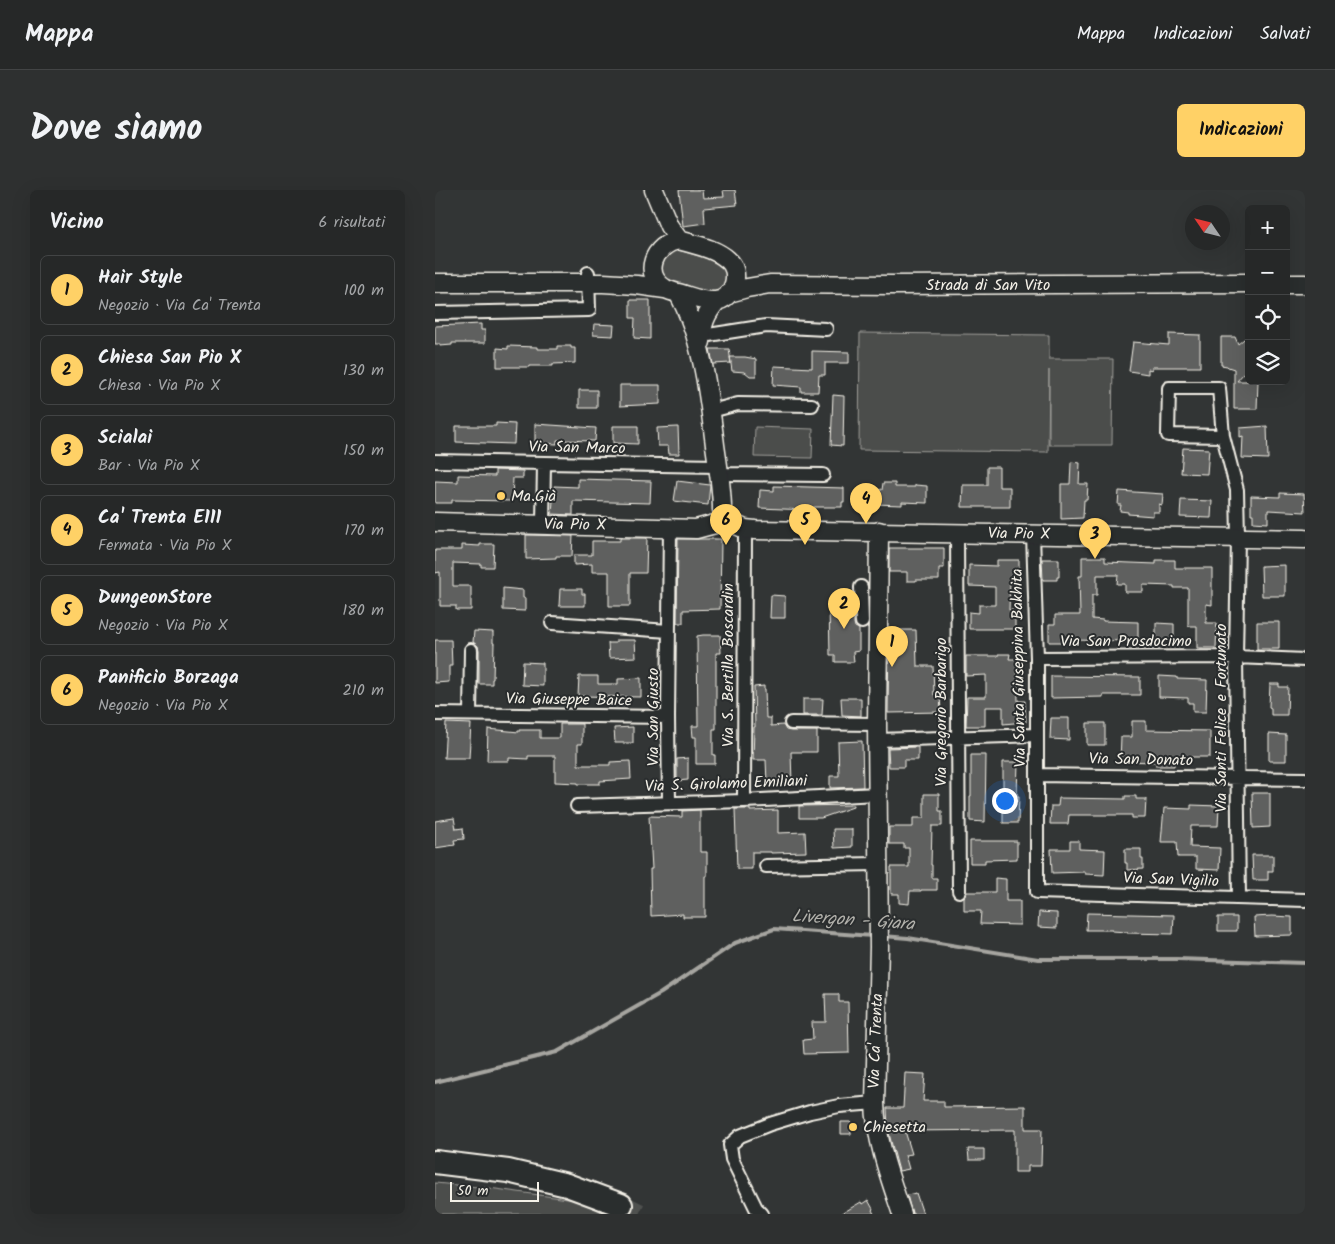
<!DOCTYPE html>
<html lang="it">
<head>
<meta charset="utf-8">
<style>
  :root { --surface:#262828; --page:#2e3030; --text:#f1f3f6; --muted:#a4a6a8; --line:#424445; --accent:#ffd166 }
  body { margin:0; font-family:Kalam,sans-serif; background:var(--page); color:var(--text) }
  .controls { position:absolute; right:15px; top:15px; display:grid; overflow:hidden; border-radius:8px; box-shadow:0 5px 20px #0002 }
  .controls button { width:45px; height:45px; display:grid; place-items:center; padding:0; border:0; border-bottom:1px solid var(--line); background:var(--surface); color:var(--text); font:25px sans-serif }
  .compass { position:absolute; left:750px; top:15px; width:45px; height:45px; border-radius:50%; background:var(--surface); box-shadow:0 5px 20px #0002; rotate:305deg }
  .scale { position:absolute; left:15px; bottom:12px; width:89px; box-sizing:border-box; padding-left:5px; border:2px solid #f4f1e8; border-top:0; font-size:14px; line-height:18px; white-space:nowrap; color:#f4f1e8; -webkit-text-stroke:4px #2a2d2e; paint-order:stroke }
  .you { position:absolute; left:569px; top:610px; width:18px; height:18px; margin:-12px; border:4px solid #fff; border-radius:50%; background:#1a73e8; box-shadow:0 0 0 8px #1a73e833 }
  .badge { display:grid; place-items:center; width:32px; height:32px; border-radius:50%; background:var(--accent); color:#111; font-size:16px; font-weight:700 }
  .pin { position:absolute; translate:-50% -41px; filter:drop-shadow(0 1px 2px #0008) }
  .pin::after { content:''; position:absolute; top:26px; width:18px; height:15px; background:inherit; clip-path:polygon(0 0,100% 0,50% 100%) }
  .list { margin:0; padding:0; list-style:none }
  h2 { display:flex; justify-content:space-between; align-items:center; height:65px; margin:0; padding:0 20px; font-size:21px }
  h2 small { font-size:16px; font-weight:400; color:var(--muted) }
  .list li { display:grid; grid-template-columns:32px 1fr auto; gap:15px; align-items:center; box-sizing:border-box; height:70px; margin:0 10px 10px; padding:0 10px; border:1px solid var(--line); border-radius:8px }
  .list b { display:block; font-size:19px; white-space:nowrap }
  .list p { margin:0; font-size:16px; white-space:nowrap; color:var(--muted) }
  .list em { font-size:16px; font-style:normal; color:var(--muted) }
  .icon { flex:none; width:28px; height:28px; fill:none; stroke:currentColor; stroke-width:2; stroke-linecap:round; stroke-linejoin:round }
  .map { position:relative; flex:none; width:870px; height:1024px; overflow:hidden; border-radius:8px }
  header { display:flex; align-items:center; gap:30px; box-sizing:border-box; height:70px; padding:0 25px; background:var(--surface); border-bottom:1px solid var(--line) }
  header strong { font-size:24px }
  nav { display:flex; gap:28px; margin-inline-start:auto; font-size:18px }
  .intro { display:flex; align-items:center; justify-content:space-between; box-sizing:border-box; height:120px; padding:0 30px }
  h1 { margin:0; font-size:35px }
  .button { padding:12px 22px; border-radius:8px; background:var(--accent); color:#111; font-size:18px; font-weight:700 }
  main { display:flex; gap:30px; padding:0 30px }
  aside { flex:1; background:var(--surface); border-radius:8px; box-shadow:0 5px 20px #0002 }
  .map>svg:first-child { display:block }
</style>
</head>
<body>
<header>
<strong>Mappa</strong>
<nav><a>Mappa</a><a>Indicazioni</a><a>Salvati</a></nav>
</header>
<div class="intro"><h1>Dove siamo</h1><a class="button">Indicazioni</a></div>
<main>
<aside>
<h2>Vicino<small>6 risultati</small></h2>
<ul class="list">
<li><span class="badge">1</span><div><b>Hair Style</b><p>Negozio · Via Ca' Trenta</p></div><em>100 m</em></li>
<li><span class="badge">2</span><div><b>Chiesa San Pio X</b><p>Chiesa · Via Pio X</p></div><em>130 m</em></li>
<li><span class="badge">3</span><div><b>Scialai</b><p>Bar · Via Pio X</p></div><em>150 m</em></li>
<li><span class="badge">4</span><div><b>Ca' Trenta E111</b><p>Fermata · Via Pio X</p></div><em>170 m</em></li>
<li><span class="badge">5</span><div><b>DungeonStore</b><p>Negozio · Via Pio X</p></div><em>180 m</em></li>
<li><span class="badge">6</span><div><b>Panificio Borzaga</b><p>Negozio · Via Pio X</p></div><em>210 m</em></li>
</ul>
</aside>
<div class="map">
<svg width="870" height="1024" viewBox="0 0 870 1024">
  <rect width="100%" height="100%" fill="#323535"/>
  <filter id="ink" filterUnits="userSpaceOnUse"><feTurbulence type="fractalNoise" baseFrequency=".02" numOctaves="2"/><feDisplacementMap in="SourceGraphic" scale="10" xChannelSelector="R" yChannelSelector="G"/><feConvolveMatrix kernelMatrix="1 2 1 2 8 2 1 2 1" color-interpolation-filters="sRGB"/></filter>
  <g filter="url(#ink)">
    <path fill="#4b4d4c" stroke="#a09f9a" d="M240,59L280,71C286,75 291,79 291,86C291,94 284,102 276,102C269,103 261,99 254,96C240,92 227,92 226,75C226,65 232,63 240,59Z
      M425,143L614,145V169H678L677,255H614V180L613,262L424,260Z
      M320,237L378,239L377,268L319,267Z
      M0,993L54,998L147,1011L170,1024H0Z"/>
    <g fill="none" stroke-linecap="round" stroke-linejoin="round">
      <path stroke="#a6a5a0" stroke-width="4" d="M448,746L473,748L603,769H742L870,773
        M0,892L122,862L226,803L300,753L339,739L438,746"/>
    </g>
    <path fill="#5f605f" stroke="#f4f1e8" d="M244,0H267L268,8L289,7L288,0H300L302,15L269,18L270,33L248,36Z
      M195,110H215V149L199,148L200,128H195Z
      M46,134V140H50V153H17V155L5,156V154H0V136Z
      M159,134L179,135L178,146L158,145Z
      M734,144L765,145V177H717V180L713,179V184L694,181L698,152L734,155Z
      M814,145V177L802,191H823L822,219H799V179L793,177L792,176L786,175V147H800L803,154Z
      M73,156L102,157V159H122V156H136V158H140V173L118,174V176H95V177H62V158L73,159Z
      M275,159H294L296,173L278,174Z
      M377,161L414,162V173H390V185H384L383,202H366V197L338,195L339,176L377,178Z
      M295,167H310L321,169V186H315L310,182L297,181Z
      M185,195H225V214L185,216Z
      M144,200H162V218H144Z
      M398,205L409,206L408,256L396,255Z
      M61,233L80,234L79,254L21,252V236H61Z
      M100,234L161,238L160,251L122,250V254L100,253Z
      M178,236H203V254L178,253Z
      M832,236L833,269L807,268L808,246L805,247V238Z
      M243,237L244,264H234L233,256H223L222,238Z
      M748,258L774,259L772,284L746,283Z
      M636,272L645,273L644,294H653L652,310H649L648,328L626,329V294H635Z
      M552,277H564V297H575V317H527L528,295H552Z
      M60,280L88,281V288H78L77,311L17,310V313H0V291L23,292V285L60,286Z
      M143,289L216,291L215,313L138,311V325L117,324L119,296L143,297Z
      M242,291L275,295L273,315L239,311Z
      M448,293H460V297H480V295L492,296V313L467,312V315L439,314L440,299L447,300Z
      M339,296L409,298V312H407V317H379V320H373L324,318L325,300L339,301Z
      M684,301L728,304L727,315L724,314V322H718V326L693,324V322L685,321L686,315H683Z
      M845,303L869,304L870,322L833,320V333L818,332V324H816V306L845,307Z
      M746,310L777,311L776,328L745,327Z
      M91,345L138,346L137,366H121V368L91,369Z
      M185,348H212L211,383H195V416H174V382H157V374L139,375V365H157V351H185Z
      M243,349H286L285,419L248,420V433H242Z
      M45,354H59L58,377H46V374L18,373V396H36V420H21V416H5V382L0,383V360H27V355L45,356Z
      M454,358H509V378H504V390H481V391H472V382H454Z
      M647,367H670V372L721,374V370H740V378H777V415L771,414V433H782L781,458H762V436H753V398H739V396L708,395V402H690V394H682L683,385H662V405H657V429L668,430V431L703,432V451L632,450V452H614V434H620V425H645L644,386H647Z
      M607,369H624V387H622V390H608Z
      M562,370H584V389H575L574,420H580V439H534V422L544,423V415H560V397L534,396V375L562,376Z
      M850,375V406H827L826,376Z
      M68,398L88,400V408H90V421L68,420Z
      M125,399H147V404H150V416H124Z
      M336,405L350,406V428H335Z
      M418,415L419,433L420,437L424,439V461L418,462L419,472H400V465H395L394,416Z
      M822,432H844V459H822Z
      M721,433L739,434V451H721Z
      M454,440H481L482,476H498L499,505H505L506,522L453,523Z
      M39,441L58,442V453H59L58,489H57V494H44V460L43,456L38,452Z
      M268,445H285L286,463H281V539H278V565H280V574H261V547H258L257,536H263L262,446Z
      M0,450H16L17,476H14V492L0,493Z
      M181,450H200L201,467L174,468L173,453H181Z
      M563,464H575L574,469H582L583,511H590L591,532L568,534V517H550V536H531L532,507H551V485L531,486V466H563Z
      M88,472L108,473V496L87,495Z
      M144,486H163V494H183V489L206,488V507L143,506Z
      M616,486L705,487V505H668V507L616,508Z
      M724,486L742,487V489L772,490L771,522H758V513H753V508L724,507Z
      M835,494H844V497H853L852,525H836V518L834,517Z
      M329,496V499H330L331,528H336V536L348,535L351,540L356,541H382V562H356L357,594L332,593L331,570H318L319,537H320L319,497Z
      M406,508H426V526L407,525Z
      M368,509H388L387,525H368Z
      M616,528H634V550L615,549Z
      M697,531H711V540L775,541V567H740L739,576H721V572L685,571L686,547H697Z
      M11,533L36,534L34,568H9Z
      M652,533H670V555H652Z
      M125,534H147V554H143V575H175V572L195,571L196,589L165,591V594H143V593L120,592V566H93V569L74,568V571H52L53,539L84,542V540H105V548H125Z
      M198,537V553H180L179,538Z
      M834,544L851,545V571H834Z
      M427,551L428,597L395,598V586H404L403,552Z
      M483,557V570H469V577H454L453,558Z
      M536,565H551L550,632L535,631V606H536Z
      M253,568V590L242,591V569Z
      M568,572H583L582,606H584L583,633H568Z
      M817,603H835V637L818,638Z
      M489,604H504V621H507V636H497L496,675H497V688H502V700H486V701H475L474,714L464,713V704H456V677H474V658H469V654H454V637H478V628H489Z
      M690,606H701V609H711L710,628H697V625H634L633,634H615L616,616H623L624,608L690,609Z
      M418,615V617L386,628H364V616Z
      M756,615L784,616L783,636H756L755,657L785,658L784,680L761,679V667H743L742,652H726L729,618L756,619Z
      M300,619H315V621L343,620V643L370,642L371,662L336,663V662H317V679H302Z
      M265,620V662H272V686H270V727H248V724L216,726L215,679H217L214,626L247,627V621Z
      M19,628L21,639L28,638L29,649L19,650L20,655L0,658V631Z
      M398,639H417V657L399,658Z
      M535,651H582V669L550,670V673H535Z
      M635,651H644V659L670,660L669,685L650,684V682L617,683L616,659H635Z
      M690,659H706V669H708V679L692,680V673H690Z
      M817,665H838V681H833V690H818Z
      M560,688L571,689V711H585V735L545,734L546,721H529V707L532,702H560Z
      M604,722L622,723V738L603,737Z
      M652,723L739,725L738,744L692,743V742L677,741V740H651Z
      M837,726L857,727V745L820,746L819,727Z
      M783,727H802V741H783Z
      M390,804H404V812H413L414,863L369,864L368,850L378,849L377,832H391Z
      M470,883L490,884L488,911H509V917L590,916V939H607L606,976H593V982H580V940L470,941L477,964L470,965L474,979L464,981L453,940L452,918H468Z
      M406,932H416V944H406Z
      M533,959H549V970H534Z
      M481,1003L488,1024H477L472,1005Z
      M433,1010L438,1019L437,1020L439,1024H406L426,1012L427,1014Z"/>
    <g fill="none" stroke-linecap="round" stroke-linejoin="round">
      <path stroke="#4f5150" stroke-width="22" stroke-dasharray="22 11" stroke-linecap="butt" d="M186,1015L204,1024"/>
      <g stroke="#f4f1e8" stroke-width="16">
        <path id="street" d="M0,123L154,120L153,83
          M267,146L331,136L391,139
          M276,221L303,214L377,215
          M788,246L733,245L734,198H784L788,246L802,300L803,347L801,467L804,708
          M0,271L283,276
          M284,284L388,285
          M108,334L109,274
          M522,343L524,701
          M598,344L602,468V702L870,710
          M426,397L427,432
          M117,433L234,441
          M602,468L801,467L870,470
          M0,524L233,527
          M35,524L36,460
          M356,533L442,534
          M442,550L602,545
          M602,585L870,589
          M309,611L310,339
          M234,612L233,527L235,338
          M142,616L309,611L442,604
          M331,676L442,674
          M327,1024L321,1018L297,969L295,955L305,946L335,934L375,922L404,916L440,913"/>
      </g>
      <g stroke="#f4f1e8" stroke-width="21">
        <path id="secondary" d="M219,0L234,36L244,50
          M0,93H168L202,95L230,99
          M851,94H870
          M243,103C255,106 267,112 280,111C299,110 307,81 293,70C280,58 260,55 244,50C219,54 206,85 231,99C235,101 239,102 243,103C267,145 274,207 280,255C283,277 287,298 287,320
          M294,103L312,98L335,94L458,95L814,93
          M266,152C267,134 270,125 282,111
          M0,332L261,339L280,334
          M299,334L310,339L320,340L870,349
          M444,341L442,534L444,757L440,913C441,951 455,988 467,1024"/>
      </g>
      <g stroke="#f4f1e8" stroke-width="26">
        <path id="highway" d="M0,972L73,981L132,995L186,1015"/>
      </g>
      <use href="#street" stroke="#2a2d2e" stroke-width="12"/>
      <use href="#secondary" stroke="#2a2d2e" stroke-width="18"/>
      <use href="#highway" stroke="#2a2d2e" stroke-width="22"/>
    </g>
  </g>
  <g fill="#ffd166" stroke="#2a2d2e" stroke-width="2">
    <circle cx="66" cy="306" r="5"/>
    <circle cx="418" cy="937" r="5"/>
  </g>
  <g text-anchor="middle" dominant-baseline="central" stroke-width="4" stroke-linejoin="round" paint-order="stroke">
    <g font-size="16" fill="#f4f1e8" stroke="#2a2d2e">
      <text x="553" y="95">Strada di San Vito</text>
      <text transform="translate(142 258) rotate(1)">Via San Marco</text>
      <text transform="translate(140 335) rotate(1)">Via Pio X</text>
      <text transform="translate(584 344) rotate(1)">Via Pio X</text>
      <text x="691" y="451">Via San Prosdocimo</text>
      <text transform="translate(293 475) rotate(-90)">Via S. Bertilla Boscardin</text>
      <text transform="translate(584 478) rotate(-91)">Via Santa Giuseppina Bakhita</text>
      <text transform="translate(134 510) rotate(1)">Via Giuseppe Baice</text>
      <text transform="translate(506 522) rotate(-90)">Via Gregorio Barbarigo</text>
      <text transform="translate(218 527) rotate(-90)">Via San Giusto</text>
      <text transform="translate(786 528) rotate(-90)">Via Santi Felice e Fortunato</text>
      <text transform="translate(706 570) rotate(1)">Via San Donato</text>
      <text transform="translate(291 594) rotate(-2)">Via S. Girolamo Emiliani</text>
      <text transform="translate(736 690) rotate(2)">Via San Vigilio</text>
      <text transform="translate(441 851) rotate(-88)">Via Ca' Trenta</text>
    </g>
    <g font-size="16" fill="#f4f1e8" stroke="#2a2d2e" text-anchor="start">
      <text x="76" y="306">Ma.Già</text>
      <text x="428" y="937">Chiesetta</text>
    </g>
    <g font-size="18" font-style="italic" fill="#b3b2ac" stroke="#2a2d2e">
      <text transform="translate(418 731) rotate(4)">Livergon - Giara</text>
    </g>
  </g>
</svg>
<div class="controls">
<button>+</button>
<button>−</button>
<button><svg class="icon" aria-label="locate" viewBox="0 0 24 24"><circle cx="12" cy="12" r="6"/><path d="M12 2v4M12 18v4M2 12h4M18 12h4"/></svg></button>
<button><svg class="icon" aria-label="layers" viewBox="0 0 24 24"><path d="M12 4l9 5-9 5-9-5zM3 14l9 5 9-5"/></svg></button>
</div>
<svg class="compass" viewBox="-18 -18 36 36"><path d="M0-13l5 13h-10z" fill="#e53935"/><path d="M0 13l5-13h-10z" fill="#a4a6a8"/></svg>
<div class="scale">50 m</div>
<div class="you"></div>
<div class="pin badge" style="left:457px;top:477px">1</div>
<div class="pin badge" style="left:409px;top:439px">2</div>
<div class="pin badge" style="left:660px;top:369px">3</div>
<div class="pin badge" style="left:431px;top:334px">4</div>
<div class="pin badge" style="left:370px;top:355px">5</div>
<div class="pin badge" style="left:291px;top:355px">6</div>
</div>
</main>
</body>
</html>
